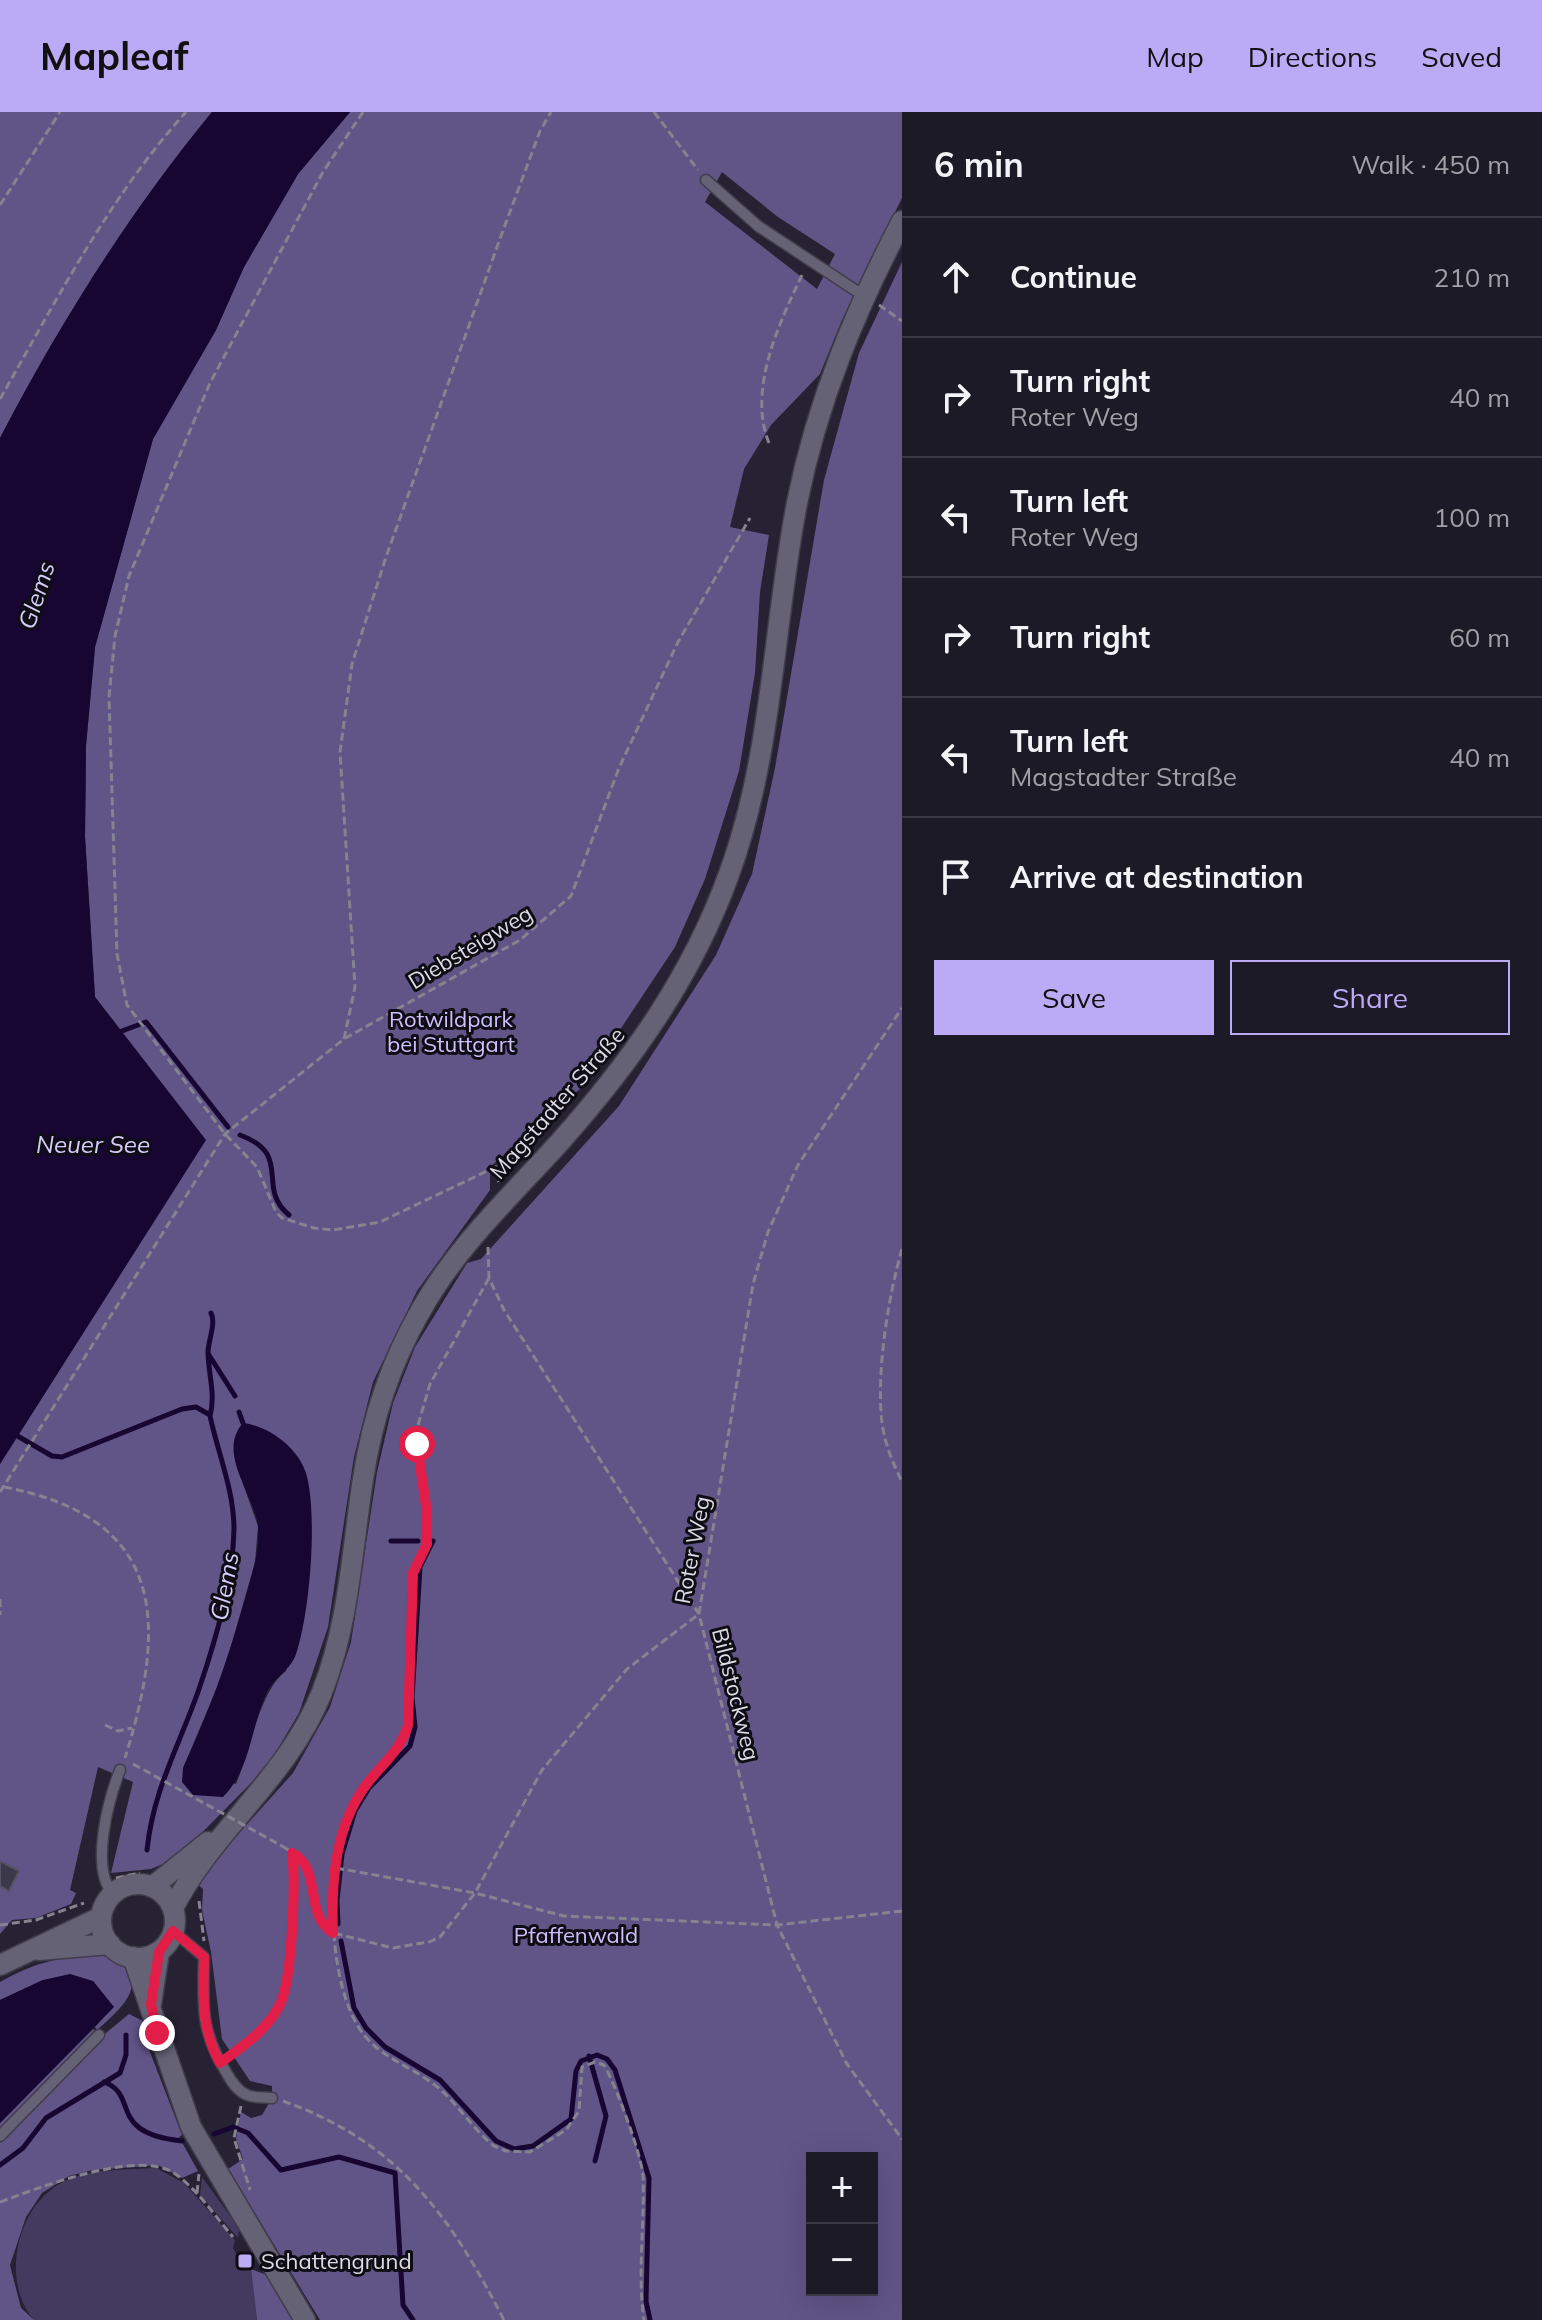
<!DOCTYPE html>
<html lang="en">
<head>
<meta charset="utf-8">
<style>
  :root { --surface:#1c1a26; --page:#25232e; --text:#f1f3f6; --muted:#a0a1a7; --line:#3a3843; --accent:#bbaaf6 }
  body { margin:0; font-family:Mulish,sans-serif; background:var(--page); color:var(--text) }
  .controls { position:absolute; right:24px; bottom:24px; display:grid; overflow:hidden; border-radius:0px; box-shadow:0 8px 32px #0002 }
  .controls button { width:72px; height:72px; display:grid; place-items:center; padding:0; border:0; border-bottom:2px solid var(--line); background:var(--surface); color:var(--text); font:40px sans-serif }
  .stop { position:absolute; width:24px; height:24px; margin:-18px; border:6px solid #e11d48; border-radius:50%; background:#fff }
  .stop.end { background:#e11d48; border-color:#fff; box-shadow:0 2px 8px #0008 }
  .list { margin:0; padding:0; list-style:none }
  h2 { display:flex; justify-content:space-between; align-items:center; height:104px; margin:0; padding:0 32px; font-size:34px }
  h2 small { font-size:26px; font-weight:400; color:var(--muted) }
  .list li { display:grid; grid-template-columns:52px 1fr auto; gap:24px; align-items:center; box-sizing:border-box; height:120px; padding:0 32px; border-top:2px solid var(--line) }
  .list b { display:block; font-size:30px; white-space:nowrap }
  .list p { margin:0; font-size:26px; white-space:nowrap; color:var(--muted) }
  .list em { font-size:26px; font-style:normal; color:var(--muted) }
  .actions { display:flex; gap:16px; padding:24px 32px }
  .actions a { flex:1; padding:18px 0; border:2px solid var(--accent); border-radius:0px; text-align:center; font-size:28px; color:var(--accent) }
  .actions .main { background:var(--accent); color:#111 }
  .icon { flex:none; width:44px; height:44px; fill:none; stroke:currentColor; stroke-width:2; stroke-linecap:round; stroke-linejoin:round }
  .map { position:relative; flex:none; width:902px; height:2208px; overflow:hidden }
  header { display:flex; align-items:center; gap:48px; box-sizing:border-box; height:112px; padding:0 40px; background:var(--accent); color:#111 }
  header strong { font-size:38px }
  nav { display:flex; gap:44px; margin-inline-start:auto; font-size:28px }
  main { display:flex }
  aside { flex:1; background:var(--surface) }
  .map>svg:first-child { display:block }
</style>
</head>
<body>
<header>
<strong>Mapleaf</strong>
<nav><a>Map</a><a>Directions</a><a>Saved</a></nav>
</header>
<main>
<div class="map">
<svg width="902" height="2208" viewBox="0 0 902 2208">
  <rect width="100%" height="100%" fill="#262233"/>
  <path fill="#433a60" d="M156,2056L184,2071L235,2128L233,2136L237,2143L241,2141L251,2157L257,2208H34C0,2169 16,2092 65,2069C91,2056 128,2058 156,2056Z
    M202,2065L239,2116L238,2126L200,2083Z"/>
  <path fill="#615487" fill-rule="evenodd" d="M0,0H212C129,101 60,211 0,326Z
    M350,0H902V86L842,208L820,262L771,313L744,357L730,415L769,423L760,480L755,561L739,659L705,767L675,835L582,975L490,1055V1078L417,1179L373,1270L354,1345L328,1515L299,1601L273,1645L250,1672L177,1746L151,1757L111,1761L133,1670L98,1655L70,1778L76,1781L71,1792L36,1806L12,1808L0,1822V1352L205,1028L95,885L85,725L86,634L95,535L153,327L216,218L244,155L298,62ZM722,60L778,105L835,142L817,177L705,90ZM242,1369L308,1481L286,1559C259,1579 250,1640 236,1672L183,1656L224,1559L255,1450L258,1414Z
    M902,150V2208H320L228,2057L243,2047L236,2027L241,2000L251,2006L262,2003L272,1986V1974L250,1969L222,1927L211,1840L202,1798L203,1777L195,1770L293,1661L330,1595L351,1530L377,1360L393,1291L415,1235L467,1151L481,1147L619,994L716,843L752,762L775,656L824,368L859,241ZM812,2046H872V2178H812Z
    M105,1842C155,1867 125,1893 97,1918L95,1915L113,1895L93,1869L43,1868L0,1888V1870C36,1850 64,1843 105,1842Z
    M129,1902L143,1909L145,1919L140,1914L182,2023L179,2025L198,2059L182,2066L158,2053L93,2058L69,2064L42,2081L26,2105L10,2153L21,2196L34,2208H0V2011L93,1917L101,1925Z
    M251,2157L267,2163L295,2208H257Z"/>
  <path fill="#170632" d="M212,0H350L298,62L244,155L216,218L153,327L95,535L86,633L85,725L95,885L206,1028L0,1352V326C60,211 129,101 212,0Z
    M243,1311C269,1314 298,1336 306,1361C318,1402 310,1501 296,1542C291,1558 274,1565 267,1580C250,1616 252,1655 223,1685L193,1683L182,1670L183,1656C208,1603 227,1550 243,1494C250,1469 260,1442 258,1415C255,1383 216,1341 243,1311Z
    M70,1862L93,1869L114,1895L0,2011V1888L43,1868Z"/>
  <g fill="none" stroke-linecap="round" stroke-linejoin="round">
    <path stroke="#170632" stroke-width="5" d="M122,919L146,910L228,1015
      M240,1023C294,1043 255,1075 289,1103
      M209,1243L235,1284
      M239,1300L244,1314
      M14,1322L52,1344L62,1345L182,1297L196,1295L210,1303
      M391,1429H418
      M147,1738C153,1678 180,1632 199,1577C216,1527 233,1469 234,1417C234,1379 218,1341 210,1304C216,1282 208,1261 208,1239C209,1227 216,1210 211,1201
      M338,1812L337,1788L342,1742L355,1699L369,1676L410,1634L415,1615L412,1585L420,1455L433,1429
      M341,1829L354,1896L366,1916L385,1935L440,1968L496,2029L514,2037L533,2034L571,2007L576,1959L581,1949L597,1943L607,1947L615,1958L649,2066L646,2189L650,2208
      M589,1944L606,2004L595,2049
      M104,1970C140,1983 106,2021 182,2029
      M214,2022L233,2015L248,2021L281,2058L339,2045L395,2061L403,2193L413,2208
      M0,2053L23,2036L46,2006L120,1961L126,1943V1923"/>
  </g>
  <path fill="#3b3849" stroke="#555164" stroke-width="2" d="M0,1749L19,1759L9,1779L0,1774Z"/>
  <g fill="none" stroke-linecap="round" stroke-linejoin="round">
    <g stroke="#403d4b" stroke-width="13">
      <path id="lane" d="M706,68L758,114L864,184
        M113,1782C90,1756 108,1689 120,1658
        M173,1819L204,1845C203,1893 200,1918 226,1960C231,1969 237,1979 247,1983C254,1986 264,1985 272,1986
        M0,2024L99,1923"/>
    </g>
    <g stroke="#403d4b" stroke-width="23">
      <path id="secondary" d="M101 1809a37 37 0 1 1 74 0a37 37 0 1 1-74 0Z
        M152,1775L208,1730
        M173,1796C214,1717 289,1664 322,1580C349,1512 352,1438 363,1367C372,1307 391,1250 421,1198C457,1134 510,1085 559,1031C631,950 692,865 729,762C773,642 773,514 797,391C817,290 855,199 902,109
        M39,1838L110,1832
        M133,1845L191,2015L305,2208
        M0,1853L101,1805
        M151,1892L159,1840"/>
    </g>
    <path stroke="#858390" stroke-width="3" stroke-dasharray="8 4" stroke-linecap="butt" d="M363,0L323,60L210,271L129,464L115,524L109,585L117,842L127,893L225,1022L257,1055L276,1100L282,1106L314,1116L333,1118L380,1110L525,1041
      M654,0L698,58
      M0,93L60,0
      M879,193L902,209
      M0,287C56,189 110,84 186,0
      M769,331C747,278 780,209 803,161
      M344,927L355,875L340,640L352,552L386,445L501,124L540,19L551,0
      M493,1058L499,1070
      M488,1135L489,1166L504,1198L699,1502L777,1813L847,1952L902,2027
      M902,1137C888,1185 876,1262 882,1311C885,1333 893,1351 902,1370
      M489,1166L430,1272L418,1313L427,1432L413,1461L408,1613C399,1646 366,1667 351,1699C325,1754 326,1874 364,1923C385,1949 419,1957 443,1980C461,1997 475,2019 494,2034L506,2039L530,2040L566,2018L579,1999L582,1955L595,1950L604,1953C615,1971 642,2044 643,2064C645,2112 637,2160 644,2208
      M4,1375C167,1406 167,1511 125,1646
      M0,1380L225,1022L344,927L520,828L571,784L619,656L678,530L750,406
      M0,1487V1503
      M105,1613L118,1619L132,1616
      M282,1734L301,1746L309,1757L316,1799L333,1821L393,1836L429,1830L440,1825L475,1781L542,1658L627,1557L699,1502L753,1172L768,1120L798,1053L902,896
      M336,1756L475,1781L564,1804L777,1813L902,1799
      M116,1766L140,1761
      M199,1789L204,1829
      M0,1813L36,1808L84,1791
      M231,1943C249,1929 272,1911 281,1889C292,1864 296,1770 292,1741
      M283,1989C398,2030 450,2103 504,2208
      M241,1994L234,2026L250,2078
      M197,2081L199,2062
      M0,2090C38,2076 137,2037 174,2061C197,2077 215,2104 233,2125"/>
    <use href="#lane" stroke="#666275" stroke-width="10"/>
    <use href="#secondary" stroke="#666275" stroke-width="20"/>
    <path stroke="#858390" stroke-width="3" stroke-dasharray="8 4" stroke-linecap="butt" d="M133,1652L282,1734"/>
  </g>
  <g fill="none" stroke-linecap="round" stroke-linejoin="round">
    <path stroke="#e11d48" stroke-width="10" d="M157,1921L151,1892L159,1840L173,1819L204,1845C203,1884 201,1917 220,1951C242,1935 270,1916 281,1890C292,1865 296,1769 292,1741C323,1757 303,1802 333,1821C331,1770 335,1715 366,1673C382,1652 401,1638 408,1613L413,1461L427,1432L426,1394L417,1332"/>
  </g>
  <rect fill="#bbaaf6" stroke="#0f0d14" stroke-width="3" x="237" y="2141" width="16" height="16" rx="4"/>
  <g text-anchor="middle" dominant-baseline="central" stroke-width="6" stroke-linejoin="round" paint-order="stroke">
    <g font-size="22" fill="#dddbe6" stroke="#0f0d14">
      <text transform="translate(470 835) rotate(-31)">Diebsteigweg</text>
      <text transform="translate(557 991) rotate(-49)">Magstadter Straße</text>
      <text transform="translate(692 1438) rotate(-79)">Roter Weg</text>
      <text transform="translate(736 1582) rotate(76)">Bildstockweg</text>
    </g>
    <g font-size="22" fill="#ccbffe" stroke="#0f0d14">
      <text x="451" y="907">Rotwildpark<tspan x="451" dy="25">bei Stuttgart</tspan></text>
      <text x="576" y="1823">Pfaffenwald</text>
    </g>
    <g font-size="22" fill="#dddbe6" stroke="#0f0d14" text-anchor="start">
      <text x="261" y="2149">Schattengrund</text>
    </g>
    <g font-size="24" font-style="italic" fill="#d6ccfc" stroke="#0f0d14">
      <text transform="translate(36 483) rotate(-72)">Glems</text>
      <text x="93" y="1032">Neuer See</text>
      <text transform="translate(224 1474) rotate(-80)">Glems</text>
    </g>
  </g>
</svg>
<div class="controls">
<button>+</button>
<button>−</button>
</div>
<div class="stop" style="left:417px;top:1332px"></div>
<div class="stop end" style="left:157px;top:1921px"></div>
</div>
<aside>
<h2>6 min<small>Walk · 450 m</small></h2>
<ul class="list">
<li><svg class="icon" aria-label="ahead" viewBox="0 0 24 24"><path d="M12 20V5M6 11l6-6 6 6"/></svg><div><b>Continue</b></div><em>210 m</em></li>
<li><svg class="icon" aria-label="right" viewBox="0 0 24 24"><path d="M7 20v-9h11M14 6l5 5-5 5"/></svg><div><b>Turn right</b><p>Roter Weg</p></div><em>40 m</em></li>
<li><svg class="icon" aria-label="left" viewBox="0 0 24 24"><path d="M17 20v-9H6M10 6l-5 5 5 5"/></svg><div><b>Turn left</b><p>Roter Weg</p></div><em>100 m</em></li>
<li><svg class="icon" aria-label="right" viewBox="0 0 24 24"><path d="M7 20v-9h11M14 6l5 5-5 5"/></svg><div><b>Turn right</b></div><em>60 m</em></li>
<li><svg class="icon" aria-label="left" viewBox="0 0 24 24"><path d="M17 20v-9H6M10 6l-5 5 5 5"/></svg><div><b>Turn left</b><p>Magstadter Straße</p></div><em>40 m</em></li>
<li><svg class="icon" aria-label="arrive" viewBox="0 0 24 24"><path d="M6 21V4h12l-3 4 3 4H6"/></svg><div><b>Arrive at destination</b></div></li>
</ul>
<div class="actions"><a class="main">Save</a><a>Share</a></div>
</aside>
</main>
</body>
</html>
